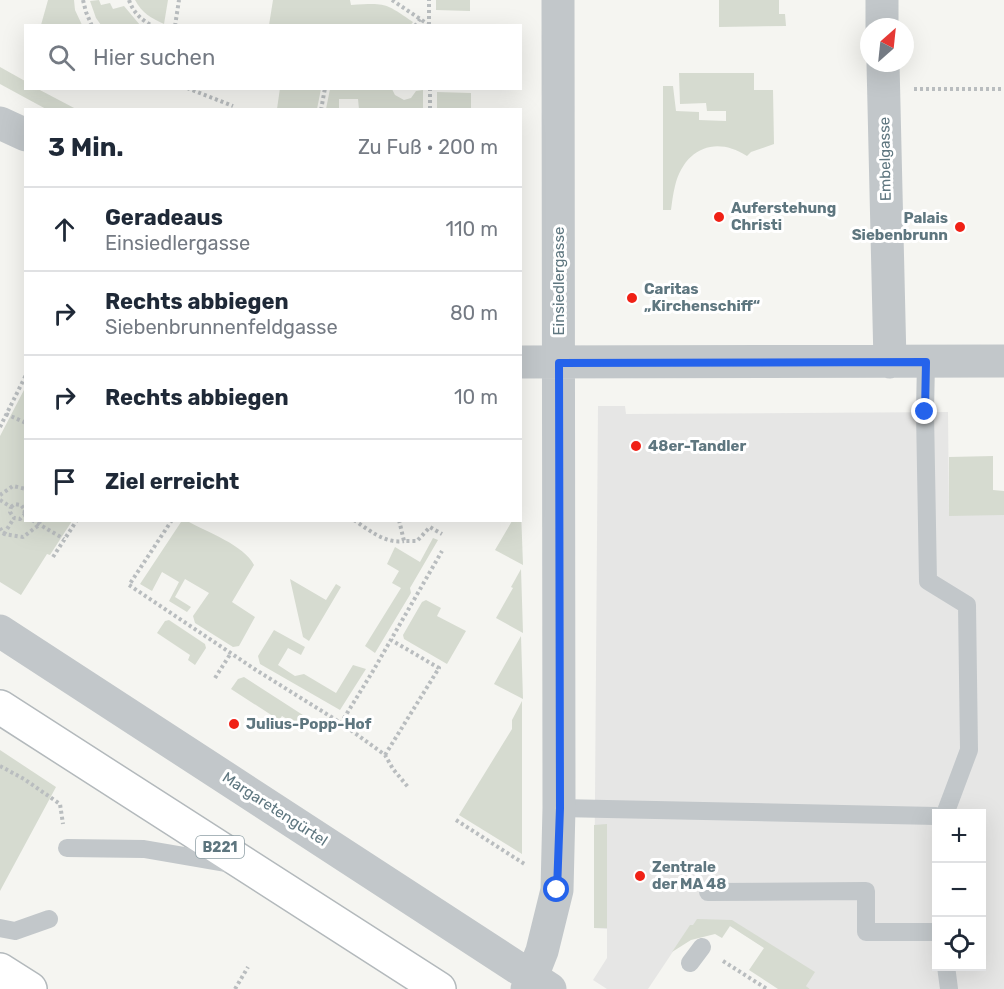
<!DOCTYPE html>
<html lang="de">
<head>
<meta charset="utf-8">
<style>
  :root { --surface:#fff; --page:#f2f2f3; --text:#1f2937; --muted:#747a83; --line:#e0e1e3 }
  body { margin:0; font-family:Rubik,sans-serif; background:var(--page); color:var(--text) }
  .controls { position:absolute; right:18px; bottom:18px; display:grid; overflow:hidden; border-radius:0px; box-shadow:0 6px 24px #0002 }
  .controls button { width:54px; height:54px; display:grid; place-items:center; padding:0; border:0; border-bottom:2px solid var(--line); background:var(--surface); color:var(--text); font:30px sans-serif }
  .compass { position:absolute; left:860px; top:18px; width:54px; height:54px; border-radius:50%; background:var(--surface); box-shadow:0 6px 24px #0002; rotate:27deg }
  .stop { position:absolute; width:18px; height:18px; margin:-14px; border:4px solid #2563eb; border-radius:50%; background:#fff }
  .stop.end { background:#2563eb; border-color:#fff; box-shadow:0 2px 6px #0008 }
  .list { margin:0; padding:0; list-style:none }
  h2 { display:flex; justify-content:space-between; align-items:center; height:78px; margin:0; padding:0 24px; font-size:26px }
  h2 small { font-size:20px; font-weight:400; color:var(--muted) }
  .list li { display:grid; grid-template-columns:39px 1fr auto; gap:18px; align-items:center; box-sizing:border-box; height:84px; padding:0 24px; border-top:2px solid var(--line) }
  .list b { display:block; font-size:22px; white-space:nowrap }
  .list p { margin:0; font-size:20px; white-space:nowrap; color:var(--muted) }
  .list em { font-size:20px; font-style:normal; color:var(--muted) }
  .icon { flex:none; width:33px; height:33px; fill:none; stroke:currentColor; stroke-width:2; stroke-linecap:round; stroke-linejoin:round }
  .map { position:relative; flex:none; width:1004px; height:989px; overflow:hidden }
  .search { position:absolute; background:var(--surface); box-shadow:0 6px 24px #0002; left:24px; top:24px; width:498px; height:66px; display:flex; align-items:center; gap:15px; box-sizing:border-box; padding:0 21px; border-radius:0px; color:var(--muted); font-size:22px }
  .panel { position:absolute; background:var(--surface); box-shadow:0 6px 24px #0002; left:24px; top:108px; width:498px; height:414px; border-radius:0px }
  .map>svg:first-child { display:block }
</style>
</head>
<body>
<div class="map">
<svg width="1004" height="989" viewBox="0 0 1004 989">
  <rect width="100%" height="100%" fill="#f5f5f1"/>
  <path fill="#e6e6e5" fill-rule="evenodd" d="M598,406H625L626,414L948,412L949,515H1004V989H810L793,977L797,969L730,926H690L648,989H607L593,980L607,958V929L594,928ZM936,814H982V966H936Z"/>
  <path fill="#d6dbd0" d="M48,0H74L75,10L82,25H41Z
    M99,0L101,5L110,3L113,9L124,6L140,25H101L96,18L90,1Z
    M135,0H168L164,24C151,18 142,13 135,0Z
    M273,0H350L351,5C385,3 384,2 413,22L410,26L269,25Z
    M436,0H470V11L436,10Z
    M719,0H779V14H785L786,26L719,27Z
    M0,67L25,81L26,88L38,89L76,109H46L0,84Z
    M679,73H754V90H773L774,144L751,152L747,156C715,135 684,149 675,186C673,194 672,202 671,210H663V86H673L676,111L699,112V120L726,121V111H707L706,103L680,104Z
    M280,88L321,89L317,109H277Z
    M330,89H392L395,95L404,100L411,98L416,91L423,90V109H359L358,99H339V109H326Z
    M437,92L471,93V109H437Z
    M25,388L26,520L72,521L50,555L47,554L21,595L0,582V436Z
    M993,456V490L1004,491V515L949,516V457Z
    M521,511L523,565L495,550L512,521L520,520Z
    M187,521C207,532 244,545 254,565L232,602L255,617L239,646L233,647L195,623L193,616L209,593L185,579L175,597L191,607L187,612L169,601L179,582L162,572L152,591L140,584L181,522Z
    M433,538L438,540L410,588L411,593L375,653L365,646L401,588L392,583L399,571L387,564L395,547L420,562Z
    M521,569L523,633L496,618L513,588L511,587Z
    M290,579L326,600L336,584L341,587L309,641L303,637Z
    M426,600L441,608L437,616L466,631L447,664L404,639L403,635L422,602Z
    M169,620L205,644L206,648L195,665L188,660L190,655L157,633L165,621Z
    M274,630L305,647L301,655L288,648L278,665L295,676L304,674L336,693L353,665L366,669L340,710L260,664L258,656Z
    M521,636L523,699L494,684Z
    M244,677L306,717L307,722L303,729L282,716L279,720L231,689L238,679Z
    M522,701V854L459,815L512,729V720Z
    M0,750L56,787L0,891Z
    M607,824V928H594V825Z
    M697,919L732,920L815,972L806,986L810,989H778L749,970L764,948L730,926L722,938L715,934L691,940L672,952L690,925H693Z"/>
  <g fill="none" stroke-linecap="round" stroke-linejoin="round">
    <g stroke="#b3b9bc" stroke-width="36">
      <path id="primary" d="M0,707L439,989
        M0,970L30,989"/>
    </g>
    <path stroke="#b9bdbf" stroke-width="4" stroke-dasharray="3 3" stroke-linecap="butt" d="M83,0L86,12L92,26
      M129,0C133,12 141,20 153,26
      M392,0L429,25
      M429,25V0
      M175,26L179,0
      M415,26L420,19
      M187,88L233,106
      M430,88V110
      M914,89H1004
      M321,110L325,88
      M6,414L26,423
      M0,427L26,375
      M0,495L13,486L26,489
      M0,500L11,507L10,512L14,518L20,519L24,515L26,516
      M11,507L15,504L21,505L25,510L24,515
      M32,520L64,539
      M172,520L129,585L256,670L341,723L373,671L442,551
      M354,520C369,530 385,544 404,541
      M399,520L404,541H417L430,527L442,534
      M0,528L4,534L23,537L39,525L40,520
      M4,534L14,518
      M53,557L77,520
      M215,678L231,653
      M341,723L385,755L393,769L408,787
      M385,755L439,668L391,640
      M0,766L24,779L60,804L63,824
      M456,820L526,865
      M723,961L767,989
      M235,989L248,967"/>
    <path stroke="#c2c7ca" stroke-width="18" d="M926,362L925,412L928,581L967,605L969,750L945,814
      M559,808L936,816
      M67,848L144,849L231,864
      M708,892L866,891V932H936
      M0,928L15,931L49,919
      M690,963L702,947
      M946,966L949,989"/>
    <path stroke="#c2c7ca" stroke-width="33" d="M882,0V27
      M883,63L890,362
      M0,123L26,135
      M520,362L1004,361
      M0,631L550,989
      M527,989L542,951L557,890L559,808L558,0"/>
    <use href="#primary" stroke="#fff" stroke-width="33"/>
  </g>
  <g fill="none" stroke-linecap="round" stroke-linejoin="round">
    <path stroke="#2563eb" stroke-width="8" d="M557,890L560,808L559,363L926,362L925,412"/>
  </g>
  <g fill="#f02116" stroke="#fff" stroke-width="2">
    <circle cx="719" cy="217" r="6"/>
    <circle cx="960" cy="227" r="6"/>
    <circle cx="632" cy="298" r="6"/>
    <circle cx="636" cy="446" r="6"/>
    <circle cx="234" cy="724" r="6"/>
    <circle cx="640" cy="876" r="6"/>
  </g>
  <g text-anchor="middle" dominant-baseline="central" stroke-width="6" stroke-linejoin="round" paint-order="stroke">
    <rect fill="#fff" stroke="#8e9fa5" stroke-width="1.5" x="196" y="836" width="48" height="22" rx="4.5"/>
    <g font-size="14" font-weight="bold" fill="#5e767f">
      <text x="220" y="847">B221</text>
    </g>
    <g font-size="15" fill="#5e767f" stroke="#fff">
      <text transform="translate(885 159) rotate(-91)">Embelgasse</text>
      <text transform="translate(559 281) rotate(-90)">Einsiedlergasse</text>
      <text transform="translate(275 809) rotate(33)">Margaretengürtel</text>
    </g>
    <g font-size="15" font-weight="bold" fill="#5e767f" stroke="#fff" text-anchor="start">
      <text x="731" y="208">Auferstehung<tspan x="731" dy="17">Christi</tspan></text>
      <text x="948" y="218" text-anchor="end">Palais<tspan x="948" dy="17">Siebenbrunn</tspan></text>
      <text x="644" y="289">Caritas<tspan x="644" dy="17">„Kirchenschiff“</tspan></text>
      <text x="648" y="446">48er-Tandler</text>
      <text x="246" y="724">Julius-Popp-Hof</text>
      <text x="652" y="867">Zentrale<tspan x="652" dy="17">der MA 48</tspan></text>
    </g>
  </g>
</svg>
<div class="controls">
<button>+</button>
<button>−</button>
<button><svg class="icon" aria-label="locate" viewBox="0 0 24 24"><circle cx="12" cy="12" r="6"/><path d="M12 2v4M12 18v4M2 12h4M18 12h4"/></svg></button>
</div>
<svg class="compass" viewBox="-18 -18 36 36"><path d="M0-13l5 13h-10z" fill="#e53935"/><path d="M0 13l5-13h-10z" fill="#747a83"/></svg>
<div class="stop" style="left:557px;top:890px"></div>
<div class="stop end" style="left:925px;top:412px"></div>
<div class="search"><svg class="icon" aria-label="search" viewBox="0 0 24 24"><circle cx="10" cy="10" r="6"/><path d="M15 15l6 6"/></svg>Hier suchen</div>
<section class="panel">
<h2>3 Min.<small>Zu Fuß · 200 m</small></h2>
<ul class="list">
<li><svg class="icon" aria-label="ahead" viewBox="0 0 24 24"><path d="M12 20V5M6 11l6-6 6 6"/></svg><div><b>Geradeaus</b><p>Einsiedlergasse</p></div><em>110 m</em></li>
<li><svg class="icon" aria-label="right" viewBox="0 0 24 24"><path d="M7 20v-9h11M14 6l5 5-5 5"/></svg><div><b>Rechts abbiegen</b><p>Siebenbrunnenfeldgasse</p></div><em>80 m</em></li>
<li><svg class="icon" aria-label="right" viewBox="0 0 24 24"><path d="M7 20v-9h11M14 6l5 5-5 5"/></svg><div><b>Rechts abbiegen</b></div><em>10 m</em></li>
<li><svg class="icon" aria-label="arrive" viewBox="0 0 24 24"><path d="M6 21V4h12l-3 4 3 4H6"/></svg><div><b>Ziel erreicht</b></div></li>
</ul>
</section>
</div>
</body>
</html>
